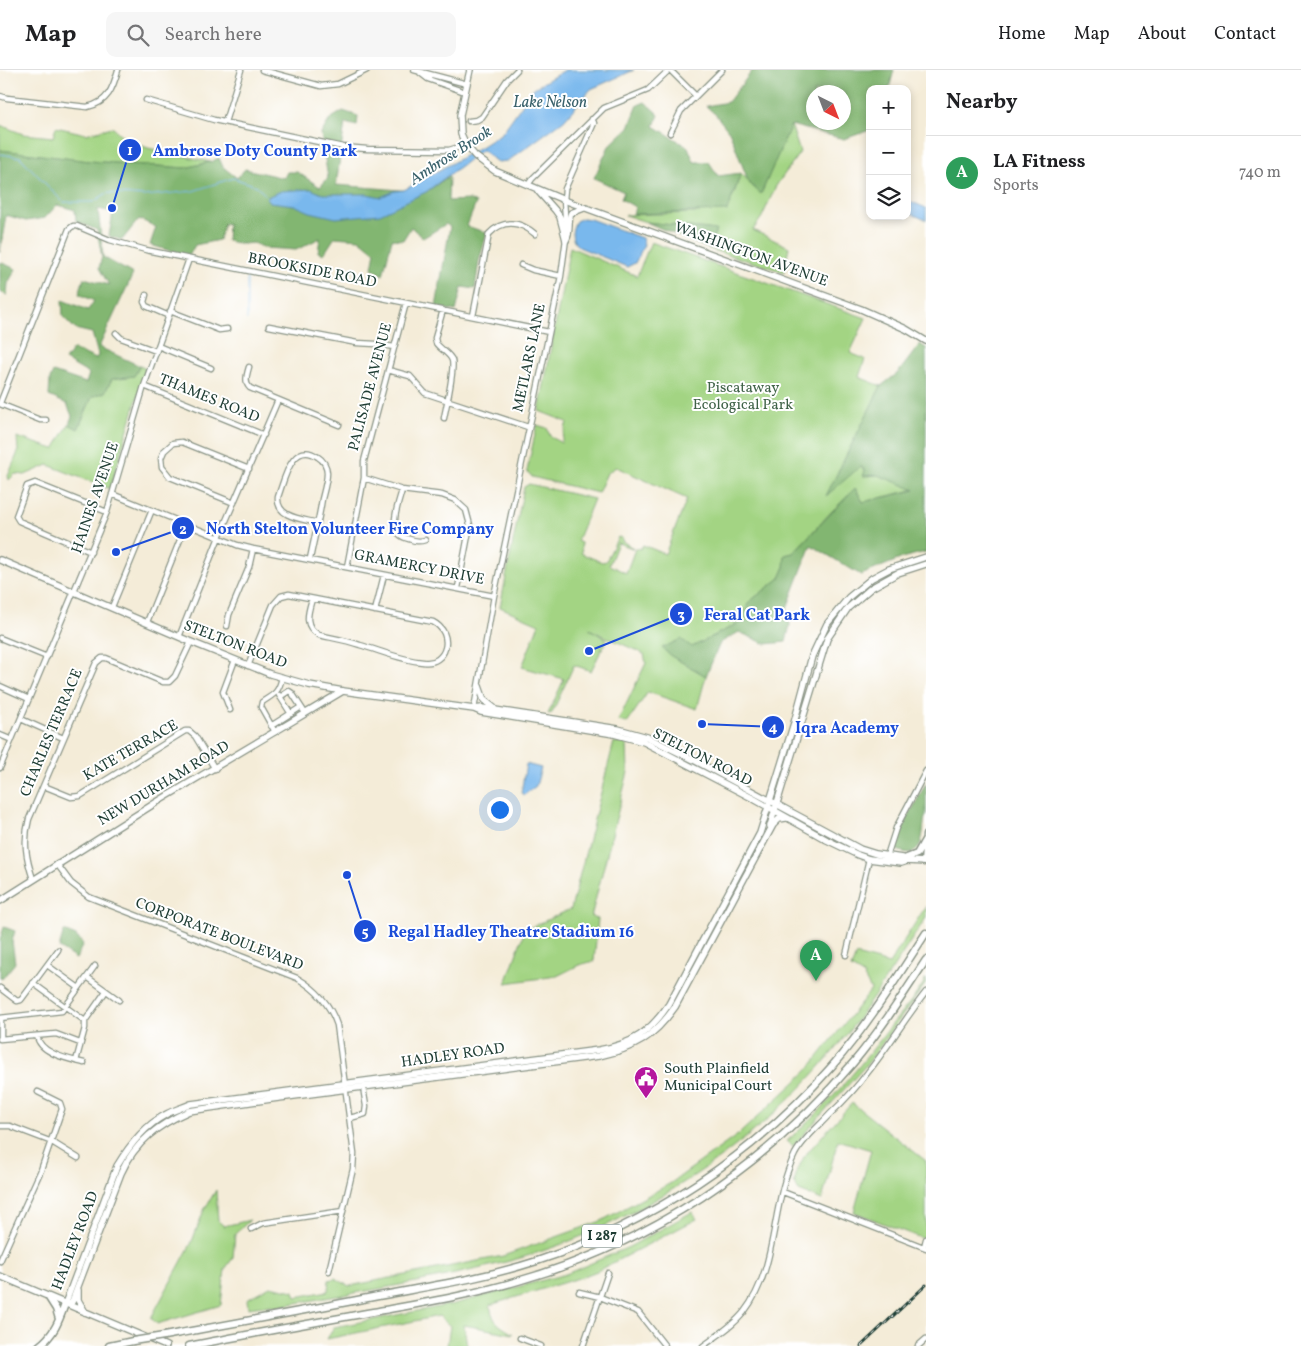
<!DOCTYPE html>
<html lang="en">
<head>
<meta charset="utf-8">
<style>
  :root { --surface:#fff; --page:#f6f6f6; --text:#202124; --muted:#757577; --line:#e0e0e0; --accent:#d93025 }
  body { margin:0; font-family:Vollkorn,serif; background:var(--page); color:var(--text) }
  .controls { position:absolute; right:15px; top:15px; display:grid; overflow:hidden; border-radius:10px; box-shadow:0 2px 8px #0003 }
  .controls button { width:45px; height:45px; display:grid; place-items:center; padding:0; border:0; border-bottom:1px solid var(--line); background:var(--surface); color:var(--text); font:25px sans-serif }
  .compass { position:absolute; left:806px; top:15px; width:45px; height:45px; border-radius:50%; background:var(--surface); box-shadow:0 2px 8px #0003; rotate:138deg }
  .you { position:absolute; left:499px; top:739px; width:18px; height:18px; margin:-12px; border:4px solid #fff; border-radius:50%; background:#1a73e8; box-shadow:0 0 0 8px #1a73e833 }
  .badge { display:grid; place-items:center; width:32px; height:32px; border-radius:50%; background:var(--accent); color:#fff; font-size:16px; font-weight:700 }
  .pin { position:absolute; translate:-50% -41px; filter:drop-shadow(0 1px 2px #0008) }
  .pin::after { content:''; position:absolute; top:26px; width:18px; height:15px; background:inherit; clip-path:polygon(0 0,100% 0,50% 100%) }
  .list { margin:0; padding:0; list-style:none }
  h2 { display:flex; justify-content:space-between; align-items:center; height:65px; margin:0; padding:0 20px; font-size:21px }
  h2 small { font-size:16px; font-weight:400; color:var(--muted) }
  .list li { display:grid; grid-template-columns:32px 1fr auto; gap:15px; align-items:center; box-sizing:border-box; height:75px; padding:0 20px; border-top:1px solid var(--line) }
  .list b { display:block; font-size:19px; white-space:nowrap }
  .list p { margin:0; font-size:16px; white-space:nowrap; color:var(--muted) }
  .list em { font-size:16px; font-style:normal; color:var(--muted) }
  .icon { flex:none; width:28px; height:28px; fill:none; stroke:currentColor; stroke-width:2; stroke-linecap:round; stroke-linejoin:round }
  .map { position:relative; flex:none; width:926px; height:1276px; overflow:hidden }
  header { display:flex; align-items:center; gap:30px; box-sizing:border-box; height:70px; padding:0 25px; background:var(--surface); border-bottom:1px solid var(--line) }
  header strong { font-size:24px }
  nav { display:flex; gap:28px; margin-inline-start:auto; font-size:18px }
  .search { width:350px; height:45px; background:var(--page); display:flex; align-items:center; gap:12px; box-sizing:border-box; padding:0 18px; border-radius:10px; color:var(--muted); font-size:19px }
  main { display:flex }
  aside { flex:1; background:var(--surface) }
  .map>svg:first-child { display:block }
</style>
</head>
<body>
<header>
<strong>Map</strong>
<div class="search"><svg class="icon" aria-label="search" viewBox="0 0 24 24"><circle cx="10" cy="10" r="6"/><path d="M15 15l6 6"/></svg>Search here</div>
<nav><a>Home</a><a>Map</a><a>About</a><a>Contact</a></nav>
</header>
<main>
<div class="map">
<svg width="926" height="1276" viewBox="0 0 926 1276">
  <rect width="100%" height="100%" fill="#fff"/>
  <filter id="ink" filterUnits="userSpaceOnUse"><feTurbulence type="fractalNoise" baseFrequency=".02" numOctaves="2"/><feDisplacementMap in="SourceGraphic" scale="10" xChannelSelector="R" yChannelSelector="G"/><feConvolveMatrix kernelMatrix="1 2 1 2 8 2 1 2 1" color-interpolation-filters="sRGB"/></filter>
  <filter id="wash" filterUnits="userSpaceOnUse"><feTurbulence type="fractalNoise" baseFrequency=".0096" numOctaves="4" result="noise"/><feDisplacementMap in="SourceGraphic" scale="20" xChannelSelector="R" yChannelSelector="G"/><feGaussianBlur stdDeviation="1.12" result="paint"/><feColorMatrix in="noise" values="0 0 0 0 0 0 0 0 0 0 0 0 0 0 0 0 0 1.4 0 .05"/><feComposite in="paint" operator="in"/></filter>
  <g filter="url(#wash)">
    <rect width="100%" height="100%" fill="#f4ecd8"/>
    <path fill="#a3d483" stroke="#61885c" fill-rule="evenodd" d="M0,55L23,64L53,67L56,57L86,64L112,57L127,70L148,78L210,92L185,98L89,91L0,80Z
      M791,55L800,82L776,116L762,147L753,160L789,177L784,202L709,179L716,160L646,152L625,145L695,143L729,134L734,124L741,103L761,124Z
      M651,172L866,248L850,283L865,289L859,307L881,316L827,424L861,396L865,401L864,406L878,405L916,419L863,432L856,419L832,441L793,483L785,485L784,499L780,508L749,532L739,553L692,577L662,578L671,586L706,606L697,639L648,622L627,653L618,651L646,593L644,584L589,559L607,569L591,601L574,595L552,643L548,644L564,609L522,597L539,554L500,537L524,417L529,414L594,429L577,471L581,473L582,484L602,492L606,491L618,467L622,468V471L635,479L636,478L640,479L643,475L665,484L687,429L616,397L607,403L598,423L532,407L527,401L537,355L547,358L550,366L561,373L567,352L539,341L570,177L637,206ZM618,473L635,479L626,503L609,495Z
      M140,296L146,299L110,419L48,395L25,405L15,404L9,410L8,406L18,382L17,367L54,379L69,354L78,359L92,327L105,322L112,309L134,306Z
      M614,672L627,674L628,702L591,847L598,849L594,891L579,895L557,906L506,913L525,860L571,839Z
      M926,836V848C891,900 861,951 818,999C739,1088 621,1162 506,1192C430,1212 351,1223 274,1237L272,1235L248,1238L247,1229L270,1216L294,1221L296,1227L328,1221L329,1210L335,1208L349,1216L503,1186L601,1151L671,1113L739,1064L807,1001L871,920L863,905L851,898L856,885L889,894Z
      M926,909V913L869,992L793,1076L787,1071C828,1036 862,994 894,952C905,938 918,924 926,909Z
      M852,1033L926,1091V1170L854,1142L871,1080L838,1070L822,1130L799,1121L794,1114L797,1101L805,1085Z
      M216,1120L218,1151L224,1156L250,1150L235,1164L233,1188L225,1199L221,1235L157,1254L151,1248L191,1174L204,1140Z
      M692,1142L697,1149L597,1201L579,1208L490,1235C493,1253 498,1254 513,1264L464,1255L467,1276H447L450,1256L439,1246L327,1269L334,1257L454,1234L566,1204L629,1177Z"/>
    <path fill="#82b671" stroke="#507a52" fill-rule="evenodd" d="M753,0H894L889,19H870V60L844,69L791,55L761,124L749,113L730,63L716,45L706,36L728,32ZM814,22H844V52H814Z
      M645,32L659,45L654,56L688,77L694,92H709L718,106L741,103L727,141L633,144L635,137L621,129L624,122L594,108L609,76L629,57L638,35Z
      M343,41L358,46L357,56L345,53L336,115L426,122L449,106L448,131L470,130L476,133L467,156L487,163L479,191L475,219L462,217L456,241L436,237L450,157L446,154L423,168L411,157L403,170L392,169L383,205L372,198L375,182L359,169L335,167L324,184L318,182L320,168L296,180L265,178L253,173L243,174L227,171L228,154H224L219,170L195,175L189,186L150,175L156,157L139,149L122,170L109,166L113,142L98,139L103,187L133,204L99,277L140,296L134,306L112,309L105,322L92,327L78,359L69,354L72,346L67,334L49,326L50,309L53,302L86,313L89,304L65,290L73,279L96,289L98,285L92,263L75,259L63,247L62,230L88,240L94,231L79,224L84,208L109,215L99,198L102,187L97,160L76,151L75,140L57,135L45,148L26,151L6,145L0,182V80L89,91L185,98L210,92L219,88L223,97L237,108L245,99L284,108L287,102H297L320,117L328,108L321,64L330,49Z
      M646,152L716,160L709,179Z
      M0,192L16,199L8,213L7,225L0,222Z
      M920,274L926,278V482L905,487L861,505L811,475L787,538L790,555L786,572L766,574L739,562L720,573L706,606L671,586L662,578L681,569L692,577L739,553L749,532L780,508L784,499L785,485L793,483L855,418L863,432L915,420L878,405L863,406L865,401L861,396L826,426L881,316L898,303Z
      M926,713C926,723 926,735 926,745C925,748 924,750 924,753C922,772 921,791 895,779L905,753Z
      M4,857L15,861L12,871L15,893L2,909L0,907V869Z
      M64,861L76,866L83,874L76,889L59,878Z"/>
    <path fill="#79b8ed" stroke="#4c7a90" d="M565,0H634L591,19L564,50L508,91L497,92L482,80L426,122L380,144L336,148L310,142L294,135L270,132L267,127L281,121L311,119L322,124H367L381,127L394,121L404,120L482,76L502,63L534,18Z
      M907,130L926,138V150L907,142Z
      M583,148L590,149L642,168L644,175L635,193L627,197L579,177C570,170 571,160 576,151Z
      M526,694L541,698L536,716L524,725L521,723Z"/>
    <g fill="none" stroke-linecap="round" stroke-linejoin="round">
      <path stroke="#79b8ed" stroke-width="1" d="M0,84L20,87L63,132H93L107,123L144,126L193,121L233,108L257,116L268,128
        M247,250V203"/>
    </g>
  </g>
  <g filter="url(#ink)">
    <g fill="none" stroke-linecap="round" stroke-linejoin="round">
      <g stroke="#8a9486" stroke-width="7">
        <path id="minor" d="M262,0L321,16L338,14L367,0
          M414,0L467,14
          M670,0L696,26
          M419,2L428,9L465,22
          M0,26L7,28L87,37C108,33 113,18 118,0
          M146,30L214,50L343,77L367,79L449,80L466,75
          M469,51L477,50L482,47L507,10L517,0
          M225,52L241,0
          M670,63L681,41L722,0
          M528,115L532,109L604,38L648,20L669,0
          M566,161L564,130L565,119L594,53L592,49
          M521,195L533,200L561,206
          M146,225L144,232L146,236L169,246
          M443,240L435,268L436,273C440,279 449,283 452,290C455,300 446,337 444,348
          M170,241L219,260L227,259
          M473,246L489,164C503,149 520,151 535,164
          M269,256L357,273L376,274L394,277
          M116,263L121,268L156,281
          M158,276L211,298
          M249,297C247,304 244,313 250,318L339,355
          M388,300L410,306L425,323L528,357
          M144,316L264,365
          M0,333L69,159L73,156H77L110,170L146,180L549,262
          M0,334L40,350H46
          M364,408L402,420L442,425L455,430L466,440L470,455L458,518
          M402,420C398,436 385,464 409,469C415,471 419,472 425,470
          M112,424L237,475L253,479L494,526
          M234,433L170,407L162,397L161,388L164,381L173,373L182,372L249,399
          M91,482L19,451L16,446L27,416L35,413L107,442
          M310,489C314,469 319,449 322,429C324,421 327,411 327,403C327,396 323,390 318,387C292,369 284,411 278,427C276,448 303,449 318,453
          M347,497L364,408V391L406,233
          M112,537L152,440
          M375,541L384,505
          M147,552L186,455
          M227,556L229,545L249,497L253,479
          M179,567L219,467L278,330
          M0,568L47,587
          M248,596L273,535L281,526L289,524L433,552C455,563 447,596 423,592C401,590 381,581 360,575C346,570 332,568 319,565C303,556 308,543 312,529
          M0,616L29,629
          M279,625L291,644
          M280,627L289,621L292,623L305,643
          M474,639L494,526L561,206L566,169
          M230,640L223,622L235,590
          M21,649L63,668
          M271,656L301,637
          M275,662L261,637L262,632C275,624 279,622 282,607
          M0,665L12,670
          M0,698L107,442L144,316L189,189
          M44,716L71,727L80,726L185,661H189L195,666L215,699
          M887,786L896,758L926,701
          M57,794L71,813L89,827L297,908C316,919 330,934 337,955L354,1084L353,1099L329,1201
          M33,809C26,788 23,771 29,749L96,593L102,588H106L163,612H169L175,606L191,572
          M846,885L869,789
          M47,895L79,918
          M87,907L119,930
          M33,913L85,951
          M0,918L17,931L21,930L58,880
          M0,948L62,941L95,896
          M1,948V969
          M85,951L106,921
          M37,966C40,984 69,989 84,993
          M0,969L56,964L80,973
          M76,991L85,958V951
          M350,1048L365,1044L366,1036L363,1017
          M0,1056H10L52,1072L78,1088
          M783,1122L926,1178
          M251,1159L263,1153L343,1141
          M924,1177L926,1169
          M0,1191L41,1100L62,1039L60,1033L38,1022
          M579,1222L600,1227L638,1242L665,1276
          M520,1268L541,1276
          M583,1276L608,1203
          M703,1276C717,1266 733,1256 744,1242C779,1197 770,1134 795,1084C803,1069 818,1057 830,1044C844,1031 857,1017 868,1002C889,976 906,947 926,922
          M918,1276L926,1269"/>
      </g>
      <g stroke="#8a9486" stroke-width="8">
        <path id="major" d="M470,0L460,45L461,64L466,75L475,86L495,101L564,130L861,239L906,259L926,271
          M538,121L555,140L560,147L566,170
          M566,170C571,162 567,152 571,143L584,138
          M0,490L191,572L270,604L309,615L343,621L474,639L482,638L618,659L647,667L694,690L860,779L876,784L902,788L907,791
          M479,616L484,630L494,638
          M474,639L481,642L614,664L644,672L754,729L827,770L858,785L869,789L901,793L907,791L926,792
          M770,756L827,569L848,538L871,518L898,503L926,494
          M0,831L157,732L343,621
          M0,1206L166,1276
          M78,1220V1230L85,1242
          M65,1234L117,1096C129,1076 144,1056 165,1045C173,1040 182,1038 191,1034L599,980C633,974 650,962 669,934L760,763L794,653L812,586L827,554L849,527L872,508L889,499L926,487
          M65,1234H68L72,1232L121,1103C135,1072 159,1054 189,1041L271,1029L599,986C635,978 653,968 675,937L773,755L779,749L786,748"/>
      </g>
      <g stroke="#8a9486" stroke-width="9">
        <path id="highway" d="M904,789L917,784L925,770
          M924,792L926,765
          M49,1228L56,1239L59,1249
          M164,1266C235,1253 307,1240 378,1226C431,1216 485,1208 537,1191C650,1154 753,1086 832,996C868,955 896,909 926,863
          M39,1276C54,1265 59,1251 65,1234
          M109,1276L133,1271
          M189,1276C250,1264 312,1253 373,1242C422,1233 471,1225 518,1211C649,1174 765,1097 853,993C880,961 903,925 926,890"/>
      </g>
      <use href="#minor" stroke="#fff" stroke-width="4.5"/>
      <use href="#major" stroke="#fff" stroke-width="5.5"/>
      <use href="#highway" stroke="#fff" stroke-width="6"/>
      <g stroke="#1f3d34" stroke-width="3">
        <path id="rail" d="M861,1276L926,1215"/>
      </g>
      <use href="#rail" stroke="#fff" stroke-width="1" stroke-dasharray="4" stroke-linecap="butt"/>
      <g stroke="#8a9486" stroke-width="9" stroke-linecap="butt">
        <path id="highway-bridge" d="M133,1271L164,1266"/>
      </g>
      <use href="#highway-bridge" stroke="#fff" stroke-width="6"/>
    </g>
  </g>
  <defs>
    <g id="civic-pin" transform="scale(1.25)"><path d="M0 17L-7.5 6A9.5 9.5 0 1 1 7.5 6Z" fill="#b5179e" stroke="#fff"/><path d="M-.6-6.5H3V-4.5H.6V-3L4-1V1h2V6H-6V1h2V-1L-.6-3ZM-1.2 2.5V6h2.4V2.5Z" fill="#fff"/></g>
  </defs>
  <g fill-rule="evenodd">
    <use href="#civic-pin" x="646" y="1008"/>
  </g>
  <g text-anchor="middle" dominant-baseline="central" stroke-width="4" stroke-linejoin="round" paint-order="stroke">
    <rect fill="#fff" stroke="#627771" stroke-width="1" x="582" y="1154.5" width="40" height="23" rx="4"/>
    <g font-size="14" font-weight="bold" fill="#1f3d34">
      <text x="602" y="1166">I 287</text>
    </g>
    <g font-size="15" fill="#1f3d34" stroke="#fff">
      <text transform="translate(751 185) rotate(20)">WASHINGTON AVENUE</text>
      <text transform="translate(312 201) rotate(11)">BROOKSIDE ROAD</text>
      <text transform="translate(530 288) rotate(-78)">METLARS LANE</text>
      <text transform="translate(371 317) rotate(-75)">PALISADE AVENUE</text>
      <text transform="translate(209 329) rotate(22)">THAMES ROAD</text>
      <text transform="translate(96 428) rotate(-71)">HAINES AVENUE</text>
      <text transform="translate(419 498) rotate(11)">GRAMERCY DRIVE</text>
      <text transform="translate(235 575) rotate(21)">STELTON ROAD</text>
      <text transform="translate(52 663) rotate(-67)">CHARLES TERRACE</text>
      <text transform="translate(131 681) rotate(-30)">KATE TERRACE</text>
      <text transform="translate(702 688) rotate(27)">STELTON ROAD</text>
      <text transform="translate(164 714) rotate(-31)">NEW DURHAM ROAD</text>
      <text transform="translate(219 865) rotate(21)">CORPORATE BOULEVARD</text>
      <text transform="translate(453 986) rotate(-8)">HADLEY ROAD</text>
      <text transform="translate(76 1171) rotate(-69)">HADLEY ROAD</text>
    </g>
    <g font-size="15" fill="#406348" stroke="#fff">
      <text x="743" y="318">Piscataway<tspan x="743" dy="17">Ecological Park</tspan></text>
    </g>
    <g font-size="15" fill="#1f3d34" stroke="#fff" text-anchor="start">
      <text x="664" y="999">South Plainfield<tspan x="664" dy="17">Municipal Court</tspan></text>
    </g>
    <g font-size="16" font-style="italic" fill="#3a626c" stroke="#fff">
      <text x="550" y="33">Lake Nelson</text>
      <text transform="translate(451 86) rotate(-33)">Ambrose Brook</text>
    </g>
  </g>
  <path fill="none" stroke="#1d4ed8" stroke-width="2" d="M112 138L130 80M116 482L183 458M589 581L681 544M702 654L773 657M347 805L365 861"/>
  <g fill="#1d4ed8" stroke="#fff" stroke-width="2">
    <circle cx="112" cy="138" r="5"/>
    <circle cx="116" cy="482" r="5"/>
    <circle cx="589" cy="581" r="5"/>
    <circle cx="702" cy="654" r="5"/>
    <circle cx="347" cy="805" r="5"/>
    <circle cx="130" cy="80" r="12"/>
    <circle cx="183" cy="458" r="12"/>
    <circle cx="681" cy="544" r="12"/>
    <circle cx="773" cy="657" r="12"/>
    <circle cx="365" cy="861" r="12"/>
  </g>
  <g font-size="15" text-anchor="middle" font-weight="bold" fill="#fff">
    <text x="130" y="85">1</text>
    <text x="183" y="464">2</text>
    <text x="681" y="549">3</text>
    <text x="773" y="662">4</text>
    <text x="365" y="866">5</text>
  </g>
  <g font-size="16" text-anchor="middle" font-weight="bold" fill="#1d4ed8" stroke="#fff" stroke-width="4" stroke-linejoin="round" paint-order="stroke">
    <text x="255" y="86">Ambrose Doty County Park</text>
    <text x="350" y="464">North Stelton Volunteer Fire Company</text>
    <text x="757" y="550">Feral Cat Park</text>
    <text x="847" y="663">Iqra Academy</text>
    <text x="511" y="867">Regal Hadley Theatre Stadium 16</text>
  </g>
</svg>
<div class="controls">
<button>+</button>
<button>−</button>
<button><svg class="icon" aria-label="layers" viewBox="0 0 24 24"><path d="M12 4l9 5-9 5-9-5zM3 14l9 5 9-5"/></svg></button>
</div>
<svg class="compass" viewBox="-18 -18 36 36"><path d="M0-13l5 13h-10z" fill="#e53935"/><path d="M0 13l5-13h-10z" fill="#757577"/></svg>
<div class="you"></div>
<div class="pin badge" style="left:816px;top:911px;background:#2e9e5b">A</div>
</div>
<aside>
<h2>Nearby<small></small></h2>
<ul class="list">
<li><span class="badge" style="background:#2e9e5b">A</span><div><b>LA Fitness</b><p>Sports</p></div><em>740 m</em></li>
</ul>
</aside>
</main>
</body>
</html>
